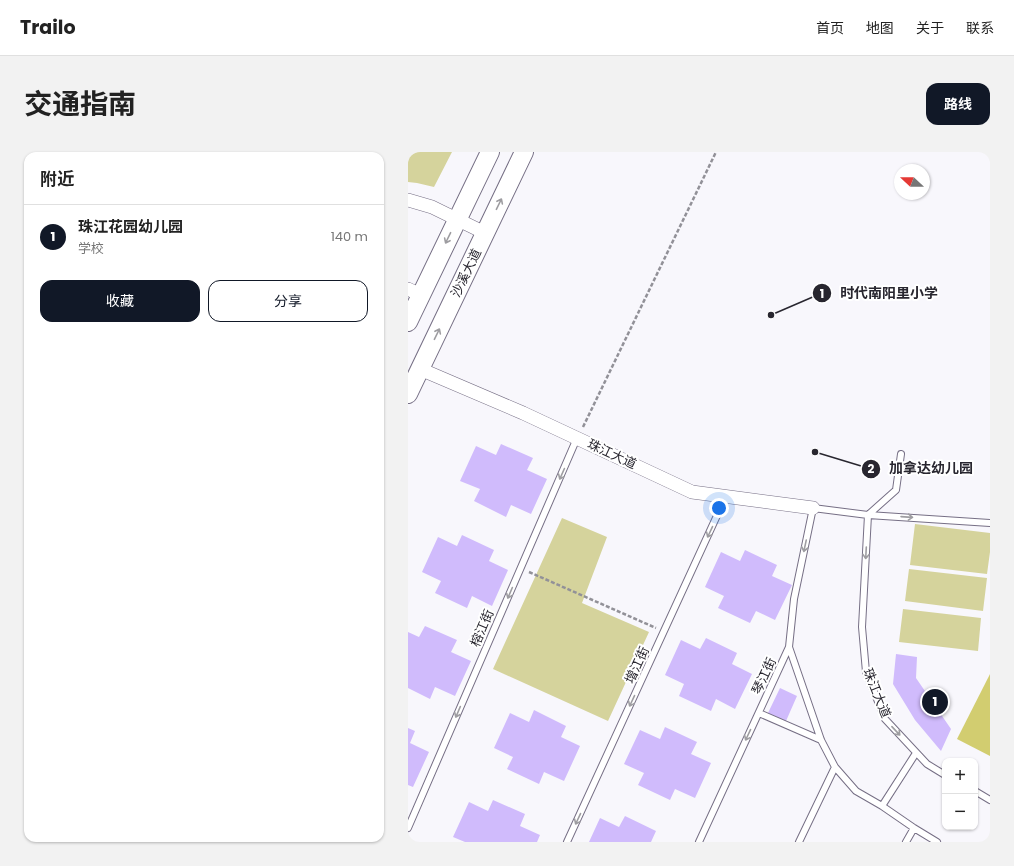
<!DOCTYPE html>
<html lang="zh">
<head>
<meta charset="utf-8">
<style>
  :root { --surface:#fff; --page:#f2f2f2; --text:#222; --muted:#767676; --line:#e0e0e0; --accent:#111827 }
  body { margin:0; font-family:Poppins,"Noto Sans SC",sans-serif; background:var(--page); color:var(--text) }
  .controls { position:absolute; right:12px; bottom:12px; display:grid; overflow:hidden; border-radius:8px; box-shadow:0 1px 3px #0004 }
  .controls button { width:36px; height:36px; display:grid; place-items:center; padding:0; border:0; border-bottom:1px solid var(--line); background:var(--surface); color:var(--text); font:20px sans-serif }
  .compass { position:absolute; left:486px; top:12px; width:36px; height:36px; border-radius:50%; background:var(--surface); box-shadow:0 1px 3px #0004; rotate:292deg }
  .you { position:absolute; left:311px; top:356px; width:14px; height:14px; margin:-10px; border:3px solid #fff; border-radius:50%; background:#1a73e8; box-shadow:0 0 0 6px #1a73e833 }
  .badge { display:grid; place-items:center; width:26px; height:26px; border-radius:50%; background:var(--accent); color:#fff; font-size:13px; font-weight:700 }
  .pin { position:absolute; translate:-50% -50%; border:2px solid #fff; box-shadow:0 1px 4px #0006 }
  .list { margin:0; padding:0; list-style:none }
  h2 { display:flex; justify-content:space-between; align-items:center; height:52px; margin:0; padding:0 16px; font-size:17px }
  h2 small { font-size:13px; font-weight:400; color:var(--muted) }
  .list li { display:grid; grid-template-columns:26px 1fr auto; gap:12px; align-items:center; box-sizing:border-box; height:64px; padding:0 16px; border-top:1px solid var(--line) }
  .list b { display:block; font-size:15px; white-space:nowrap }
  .list p { margin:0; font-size:13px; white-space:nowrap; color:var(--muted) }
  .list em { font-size:13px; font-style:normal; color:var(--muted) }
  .actions { display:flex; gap:8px; padding:12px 16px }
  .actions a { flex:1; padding:9px 0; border:1px solid var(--accent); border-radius:12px; text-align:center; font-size:14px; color:var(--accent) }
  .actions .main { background:var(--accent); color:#fff }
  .map { position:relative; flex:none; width:582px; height:690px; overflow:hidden; border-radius:12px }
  header { display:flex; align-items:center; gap:24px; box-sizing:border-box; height:56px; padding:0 20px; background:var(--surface); border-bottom:1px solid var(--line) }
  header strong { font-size:19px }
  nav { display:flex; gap:22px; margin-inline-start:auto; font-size:14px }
  .intro { display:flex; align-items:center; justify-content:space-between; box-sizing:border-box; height:96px; padding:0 24px }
  h1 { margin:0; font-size:28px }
  .button { padding:10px 18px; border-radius:12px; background:var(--accent); color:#fff; font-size:14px; font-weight:700 }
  main { display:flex; gap:24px; padding:0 24px }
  aside { flex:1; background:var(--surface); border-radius:12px; box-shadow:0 1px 3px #0004 }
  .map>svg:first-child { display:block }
</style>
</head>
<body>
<header>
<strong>Trailo</strong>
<nav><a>首页</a><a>地图</a><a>关于</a><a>联系</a></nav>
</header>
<div class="intro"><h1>交通指南</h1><a class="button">路线</a></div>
<main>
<aside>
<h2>附近<small></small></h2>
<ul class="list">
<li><span class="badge">1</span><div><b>珠江花园幼儿园</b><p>学校</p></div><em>140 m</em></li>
</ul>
<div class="actions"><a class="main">收藏</a><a>分享</a></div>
</aside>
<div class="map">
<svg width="582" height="690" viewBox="0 0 582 690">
  <rect width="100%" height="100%" fill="#f8f7fc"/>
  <path fill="#d5d39c" d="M0,0H44L26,35L9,31L0,30Z
    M154,366L199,385L174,451L241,480L200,569L85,517Z
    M507,372L582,381V400L579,422L502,413Z
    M501,417L579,426L575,459L497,449Z
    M495,457L573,466L570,499L491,490Z"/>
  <path fill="#d2cd70" d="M582,522V604L549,587Z"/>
  <path fill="#d0bbfc" d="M93,292L125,306L119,318L139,327L123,362L103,353L98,365L66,349L72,337L52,329L68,294L88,303Z
    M54,383L86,398L81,409L100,418L84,454L64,444L59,456L27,441L33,429L14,420L30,385L49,394Z
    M337,398L369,413L364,424L384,433L367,468L348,459L342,471L310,456L316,444L297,435L313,400L332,409Z
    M17,474L49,488L43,500L63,509L47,544L27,535L22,547L0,536V480L11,485Z
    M298,486L329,501L324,512L344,522L327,557L308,547L303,559L271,544L276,532L257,523L273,488L292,497Z
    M488,502L509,505L508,526L543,577L533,599L507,568L485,532Z
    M372,536L389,544L378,569L360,561Z
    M126,558L158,574L153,585L172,594L156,629L136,620L131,632L99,617L105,605L86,596L102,561L121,570Z
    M257,575L289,590L283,602L303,611L287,646L267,637L262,648L230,633L236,621L216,612L232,578L252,587Z
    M0,576L7,579L2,591L21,600L5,635L0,633Z
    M85,648L117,662L112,674L132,683L129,690H57L45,685L61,650L80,659Z
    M217,664L248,679L243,690H181L192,666L211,675Z"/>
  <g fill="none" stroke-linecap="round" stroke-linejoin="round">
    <g stroke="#766f85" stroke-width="8">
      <path id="service" d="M460,363L454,475L458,520L477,567L519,612L537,623
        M460,363L488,338L493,302
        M381,495L413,588L427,615L448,639L474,654L508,601
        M351,561L413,588
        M567,639L582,648
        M474,654L506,676L529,690
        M0,676L169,286
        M159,690L318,344
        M291,690L381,495L386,447L405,356L460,363L582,371
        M391,690L427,615
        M498,690L506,676"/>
    </g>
    <g stroke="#766f85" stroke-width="14">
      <path id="minor" d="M0,48L24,55L77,81
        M0,137L13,143
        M12,217L115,261L284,340L405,356"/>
    </g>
    <g stroke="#766f85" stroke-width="20">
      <path id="secondary" d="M0,170L82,0
        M0,242L116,0"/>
    </g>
    <path stroke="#929198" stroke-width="2.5" stroke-dasharray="4 2" stroke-linecap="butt" d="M175,275L308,0
      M121,420L248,476"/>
    <use href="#service" stroke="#fff" stroke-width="6"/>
    <use href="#minor" stroke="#fff" stroke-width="13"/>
    <use href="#secondary" stroke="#fff" stroke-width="18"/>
  </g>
  <defs><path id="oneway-shaft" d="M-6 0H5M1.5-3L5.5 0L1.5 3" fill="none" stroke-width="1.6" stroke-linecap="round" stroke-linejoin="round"/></defs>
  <g stroke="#9e9da1">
    <use href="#oneway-shaft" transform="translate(91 52) rotate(-64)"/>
    <use href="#oneway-shaft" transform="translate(40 86) rotate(116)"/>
    <use href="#oneway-shaft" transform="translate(29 182) rotate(-64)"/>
    <use href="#oneway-shaft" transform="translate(154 322) rotate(114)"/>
    <use href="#oneway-shaft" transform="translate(499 365) rotate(4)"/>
    <use href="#oneway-shaft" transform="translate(302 380) rotate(115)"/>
    <use href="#oneway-shaft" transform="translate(397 394) rotate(102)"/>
    <use href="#oneway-shaft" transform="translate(458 401) rotate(93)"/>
    <use href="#oneway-shaft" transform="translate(102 441) rotate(113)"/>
    <use href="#oneway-shaft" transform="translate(224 549) rotate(115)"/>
    <use href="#oneway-shaft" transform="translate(50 560) rotate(113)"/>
    <use href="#oneway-shaft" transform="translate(488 579) rotate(47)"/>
    <use href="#oneway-shaft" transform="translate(340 583) rotate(115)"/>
    <use href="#oneway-shaft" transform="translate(170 667) rotate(115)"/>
  </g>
  <g text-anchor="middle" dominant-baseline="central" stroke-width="4" stroke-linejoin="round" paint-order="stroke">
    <g font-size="13" fill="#28262f" stroke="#fff">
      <text transform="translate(58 121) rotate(-64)">沙溪大道</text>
      <text transform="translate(204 302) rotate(25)">珠江大道</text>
      <text transform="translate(74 476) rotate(-67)">榕江街</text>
      <text transform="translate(229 513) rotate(-65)">增江街</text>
      <text transform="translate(356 524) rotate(-65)">琴江街</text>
      <text transform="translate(469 541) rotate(68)">珠江大道</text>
    </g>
  </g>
  <path fill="none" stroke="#28262f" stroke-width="1.5" d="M363 163L414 141M407 300L463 317"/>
  <g fill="#28262f" stroke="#fff" stroke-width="1.5">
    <circle cx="363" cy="163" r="4"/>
    <circle cx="407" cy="300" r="4"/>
    <circle cx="414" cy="141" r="10"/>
    <circle cx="463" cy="317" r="10"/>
  </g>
  <g font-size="12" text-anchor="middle" font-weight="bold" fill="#fff">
    <text x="414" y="146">1</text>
    <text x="463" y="321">2</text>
  </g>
  <g font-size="14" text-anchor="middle" font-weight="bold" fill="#28262f" stroke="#fff" stroke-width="4" stroke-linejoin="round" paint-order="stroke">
    <text x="481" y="146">时代南阳里小学</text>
    <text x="523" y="321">加拿达幼儿园</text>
  </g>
</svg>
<div class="controls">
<button>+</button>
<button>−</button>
</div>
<svg class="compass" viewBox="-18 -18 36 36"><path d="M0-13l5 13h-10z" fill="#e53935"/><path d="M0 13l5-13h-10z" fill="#767676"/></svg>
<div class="you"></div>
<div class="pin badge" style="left:527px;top:550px">1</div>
</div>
</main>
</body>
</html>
